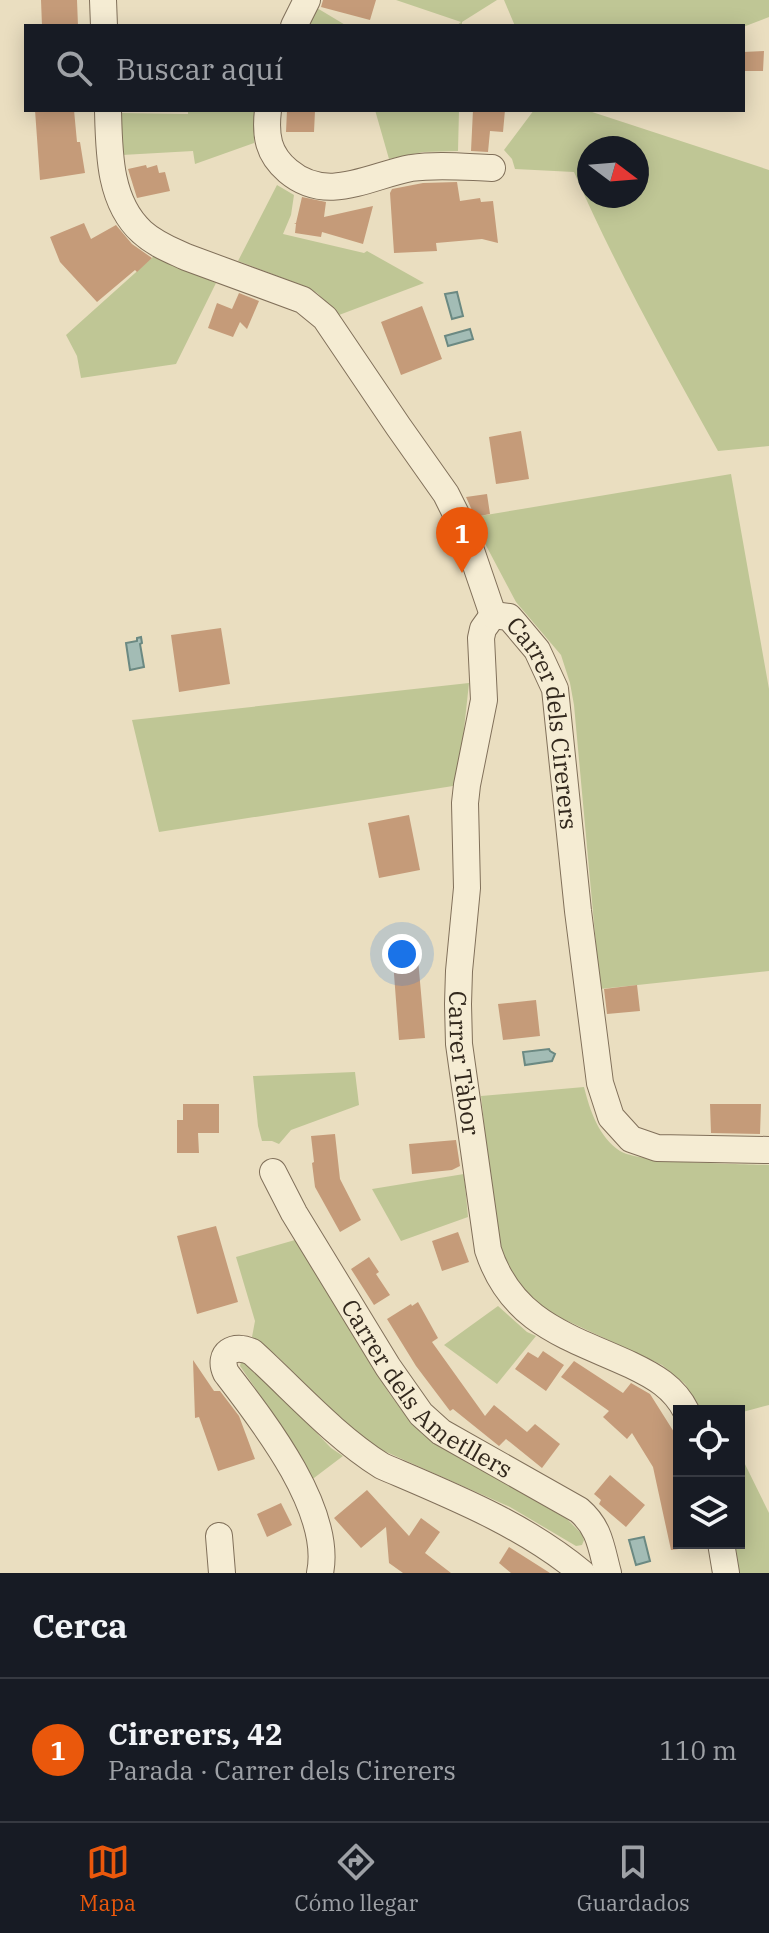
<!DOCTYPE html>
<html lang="es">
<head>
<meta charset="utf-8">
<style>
  :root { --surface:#171b24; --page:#242831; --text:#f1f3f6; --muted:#9ea1a6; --line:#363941; --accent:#ea580c }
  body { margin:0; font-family:"IBM Plex Serif",serif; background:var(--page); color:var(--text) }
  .controls { position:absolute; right:24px; bottom:24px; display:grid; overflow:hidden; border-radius:0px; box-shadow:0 4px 20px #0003 }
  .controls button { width:72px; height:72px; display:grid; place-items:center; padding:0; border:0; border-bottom:2px solid var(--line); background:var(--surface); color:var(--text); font:40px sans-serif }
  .compass { position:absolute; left:577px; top:136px; width:72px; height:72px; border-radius:50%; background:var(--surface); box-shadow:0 4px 20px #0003; rotate:106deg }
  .you { position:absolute; left:402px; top:954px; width:28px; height:28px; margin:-20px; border:6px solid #fff; border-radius:50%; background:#1a73e8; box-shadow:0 0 0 12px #1a73e833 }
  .badge { display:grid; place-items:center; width:52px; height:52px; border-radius:50%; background:var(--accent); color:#fff; font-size:26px; font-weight:700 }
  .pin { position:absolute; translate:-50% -66px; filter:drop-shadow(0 2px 4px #0008) }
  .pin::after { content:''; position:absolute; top:42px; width:28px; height:24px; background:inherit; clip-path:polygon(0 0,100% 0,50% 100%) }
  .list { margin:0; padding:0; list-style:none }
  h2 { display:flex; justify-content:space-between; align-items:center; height:104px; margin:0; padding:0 32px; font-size:34px }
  h2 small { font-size:26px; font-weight:400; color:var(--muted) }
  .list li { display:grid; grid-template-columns:52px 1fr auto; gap:24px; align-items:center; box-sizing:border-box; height:144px; padding:0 32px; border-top:2px solid var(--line) }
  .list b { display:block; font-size:30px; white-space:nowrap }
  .list p { margin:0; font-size:26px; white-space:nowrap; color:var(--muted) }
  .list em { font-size:26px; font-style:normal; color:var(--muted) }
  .icon { flex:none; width:44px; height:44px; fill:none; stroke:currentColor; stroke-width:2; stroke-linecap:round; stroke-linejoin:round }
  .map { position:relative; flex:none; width:769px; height:1573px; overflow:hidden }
  .search { position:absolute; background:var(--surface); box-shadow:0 4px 20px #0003; left:24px; right:24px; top:24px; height:88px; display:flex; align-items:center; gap:20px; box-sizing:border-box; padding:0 28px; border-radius:0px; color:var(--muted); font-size:30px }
  .sheet { height:248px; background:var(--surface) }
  nav { display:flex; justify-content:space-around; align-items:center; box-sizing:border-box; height:112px; border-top:2px solid var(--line); background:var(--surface); font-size:22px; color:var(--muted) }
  nav a { display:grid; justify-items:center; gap:4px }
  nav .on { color:var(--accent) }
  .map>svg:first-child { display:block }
</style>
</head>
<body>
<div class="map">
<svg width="769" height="1573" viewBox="0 0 769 1573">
  <rect width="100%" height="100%" fill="#eadec0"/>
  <path fill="#bfc695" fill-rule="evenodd" d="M396,0H497L462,22V26H456L461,22Z
    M504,0H769V17L743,27L515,26Z
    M317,8L347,26H308Z
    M188,110H256L254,143L195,164L193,151L122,155L120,113L188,114Z
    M375,110H459L458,151L423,152L389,159Z
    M534,110H586L769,170V446L718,451C667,359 616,268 574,172L515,169L512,159L504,150ZM589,148H637V196H589Z
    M277,185L294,195L291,215L283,234L364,253L367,251L424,283L339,315L317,293L304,286L238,261Z
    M154,256L216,283L176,364L81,378L77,356L66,335Z
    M731,474L769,689V971L600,989L574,705L570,683L561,655L516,602L481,536L474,517Z
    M469,683L461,757L453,786L159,832L132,720Z
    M355,1072L359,1105L291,1130L279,1144L272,1141H262L258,1126L253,1076Z
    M584,1087C590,1111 599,1137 620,1151C638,1163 742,1164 769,1165V1405L739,1413V1411H702L685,1384L662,1365L546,1311L533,1301L507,1269L496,1234L481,1096Z
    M464,1174L468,1217L401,1241L372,1189Z
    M295,1240L389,1393L412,1424L423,1434L447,1450L567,1519L582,1534L584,1540L582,1545L576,1546L510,1507L375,1447L350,1429L277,1356L252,1337L255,1321L236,1257Z
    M498,1306L527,1332L536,1336L497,1384L444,1345Z
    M241,1362H244L271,1385L331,1448L343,1456L310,1481L290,1439L240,1366Z
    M739,1452L769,1513V1573H739L735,1543H739Z"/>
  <path fill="#a3bcb5" stroke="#6b8982" stroke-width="2" d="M457,292L463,316L452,319L445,294Z
    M470,329L473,339L448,346L445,336Z
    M141,637L142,643L140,644L144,667L130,670L126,643L137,641V638Z
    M549,1049L550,1051L555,1054L552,1061L525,1065L523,1052Z
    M644,1537L650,1561L636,1565L629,1540Z"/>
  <path fill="#c59b79" d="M41,0H77L78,26H42Z
    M323,0H376L370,20L321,7Z
    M764,51L763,71H743V52Z
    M35,110H74L77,142H80L85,173L40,180Z
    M287,110L315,111L314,132H286Z
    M473,110H505L503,132L490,131L488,152L471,151Z
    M146,165L147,168L157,165L159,173L165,172L170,191L137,198L128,169Z
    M457,182L460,201L480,198L481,202L493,201L498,243L482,239L436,243L437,251L394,253L390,193L392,189L423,183Z
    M302,197L326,202L324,217L373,206L363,244L322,232L321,237L295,233L296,224L294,223H296Z
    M84,223L91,239L116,225L132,244L152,258L137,272L135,270L97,302L60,262L50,237Z
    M239,293L259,301L247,329L240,322L233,337L208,328L217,303L232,309Z
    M422,306L442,359L401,375L381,322Z
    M521,431L529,479L496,484L489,437Z
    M487,494L490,514L475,517L466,497Z
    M221,628L230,684L179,692L171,635Z
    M409,815L420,870L379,878L368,823Z
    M418,959L425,1038L399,1040L393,961Z
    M637,985L640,1011L607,1014L604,989Z
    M536,1000L540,1036L503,1040L498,1004Z
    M183,1104H219V1133H198L199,1153H177V1120H183Z
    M710,1104H761L760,1134L711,1133Z
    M335,1134L340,1179L361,1220L340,1232L315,1187L312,1163L314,1162L311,1136Z
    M456,1140L460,1166L452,1170L412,1174L409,1144Z
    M216,1226L238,1302L197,1314L177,1236Z
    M458,1232L469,1262L442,1271L432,1241Z
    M369,1257L379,1272L376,1274L390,1295L374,1305L351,1269Z
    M418,1302L438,1338L432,1342L485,1416L494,1405L527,1432L535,1424L560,1444L542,1468L506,1439L499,1446L453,1409L450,1411L416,1366L387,1319L411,1304L412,1306Z
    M543,1351L564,1365L546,1391L515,1369L528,1352L538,1358Z
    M193,1360L214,1391H220L239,1416L255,1459L218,1471L199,1417L195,1418Z
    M574,1361L623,1393L631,1383L650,1394L679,1440V1549L671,1550L653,1467L632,1433L627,1439L603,1417L609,1411L561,1377Z
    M610,1475L645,1505L626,1527L599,1504L601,1500L594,1494Z
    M367,1490L409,1536L421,1518L440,1532L425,1553L451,1573H403L389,1563L386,1527L361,1548L334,1518Z
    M281,1503L292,1525L267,1537L257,1514Z
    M509,1547L550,1573H511L499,1563Z"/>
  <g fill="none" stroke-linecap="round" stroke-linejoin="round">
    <g stroke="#81705a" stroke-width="28">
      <g id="street">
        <path d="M103,0L104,26"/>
        <path d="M294,26L307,0"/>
        <path d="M108,110C109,152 109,202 142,232C155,244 171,250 186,257L303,300L325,318L398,426L446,494L464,530L493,615"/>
        <path d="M268,110C265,136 268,154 288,171C327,204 369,176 411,168C438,164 465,167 492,168"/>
        <path id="s1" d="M493,615L483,629L481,638L484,700L467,785L465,803L467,888L459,971L458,1004L459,1044L488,1250C512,1323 568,1336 631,1365C654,1376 674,1387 686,1411"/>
        <path id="s2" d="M493,615L509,617L516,625L537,650L555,689L578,911L600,1083L611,1117L631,1139L657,1148L769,1150"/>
        <path id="s3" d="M273,1172L294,1213L388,1367L421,1414L441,1432L579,1510C600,1528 601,1547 608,1573"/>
        <path d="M219,1536L222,1573"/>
        <path d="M721,1543L726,1573"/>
        <path d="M320,1573C333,1510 263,1421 226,1373C217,1353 234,1343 252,1352C294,1390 333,1435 382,1466C452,1496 523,1524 582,1573"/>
      </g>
    </g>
    <use href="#street" stroke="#f5ecd3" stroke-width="26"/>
  </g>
  <g text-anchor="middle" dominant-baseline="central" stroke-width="7" stroke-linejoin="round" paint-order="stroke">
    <g font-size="24" fill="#32281d" stroke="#f2e9cf">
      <text stroke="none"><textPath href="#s2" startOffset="132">Carrer dels Cirerers</textPath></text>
      <text stroke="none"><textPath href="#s1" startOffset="454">Carrer Tàbor</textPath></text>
      <text stroke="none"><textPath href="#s3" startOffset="270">Carrer dels Ametllers</textPath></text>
    </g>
  </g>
</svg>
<div class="controls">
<button><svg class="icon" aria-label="locate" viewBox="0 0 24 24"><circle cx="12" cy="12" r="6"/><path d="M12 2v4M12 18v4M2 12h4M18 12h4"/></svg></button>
<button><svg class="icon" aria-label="layers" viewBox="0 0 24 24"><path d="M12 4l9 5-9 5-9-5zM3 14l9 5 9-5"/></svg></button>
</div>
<svg class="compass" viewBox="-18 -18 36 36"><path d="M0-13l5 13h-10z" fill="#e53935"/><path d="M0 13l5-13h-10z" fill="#9ea1a6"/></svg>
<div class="you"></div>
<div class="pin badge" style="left:462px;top:573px">1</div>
<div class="search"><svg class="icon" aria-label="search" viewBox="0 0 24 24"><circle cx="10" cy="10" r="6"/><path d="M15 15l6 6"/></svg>Buscar aquí</div>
</div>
<section class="sheet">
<h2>Cerca<small></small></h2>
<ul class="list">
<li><span class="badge">1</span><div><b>Cirerers, 42</b><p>Parada · Carrer dels Cirerers</p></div><em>110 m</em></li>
</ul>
</section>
<nav>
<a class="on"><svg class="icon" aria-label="map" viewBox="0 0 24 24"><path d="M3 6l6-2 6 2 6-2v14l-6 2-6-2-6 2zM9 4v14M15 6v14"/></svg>Mapa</a>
<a><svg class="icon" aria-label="directions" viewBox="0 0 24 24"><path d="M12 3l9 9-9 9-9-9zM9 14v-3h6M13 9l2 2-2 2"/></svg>Cómo llegar</a>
<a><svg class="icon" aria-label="saved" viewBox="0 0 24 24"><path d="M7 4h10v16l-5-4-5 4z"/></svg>Guardados</a>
</nav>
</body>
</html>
